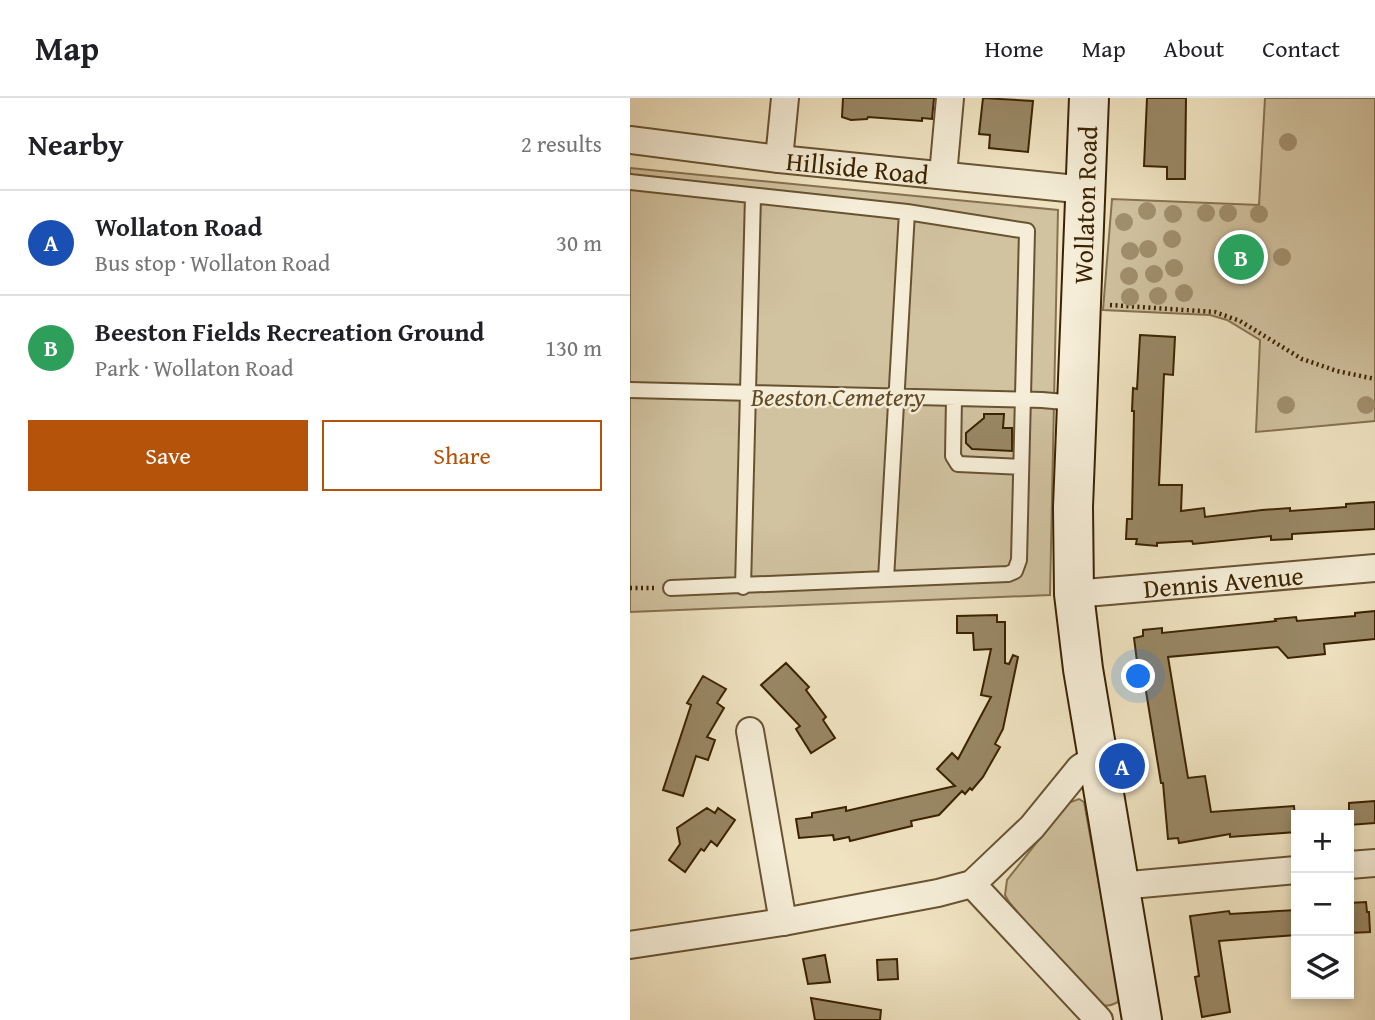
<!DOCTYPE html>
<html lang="en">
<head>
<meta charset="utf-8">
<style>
  :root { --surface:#fff; --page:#f2f2f2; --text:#202124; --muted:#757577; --line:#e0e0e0; --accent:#b45309 }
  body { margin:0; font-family:"Gentium Book Plus",serif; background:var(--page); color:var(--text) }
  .controls { position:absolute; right:21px; bottom:21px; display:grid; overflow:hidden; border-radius:0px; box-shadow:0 4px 10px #0003 }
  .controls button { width:63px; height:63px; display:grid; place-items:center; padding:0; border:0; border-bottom:2px solid var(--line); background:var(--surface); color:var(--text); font:35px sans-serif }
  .you { position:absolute; left:509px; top:579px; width:24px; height:24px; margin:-18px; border:5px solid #fff; border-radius:50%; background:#1a73e8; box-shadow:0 0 0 10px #1a73e833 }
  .badge { display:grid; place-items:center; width:46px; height:46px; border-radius:50%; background:var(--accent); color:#fff; font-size:23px; font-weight:700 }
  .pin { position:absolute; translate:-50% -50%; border:4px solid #fff; box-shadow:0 2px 7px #0006 }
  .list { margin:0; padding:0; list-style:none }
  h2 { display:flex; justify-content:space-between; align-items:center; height:91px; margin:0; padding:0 28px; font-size:30px }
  h2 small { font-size:23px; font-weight:400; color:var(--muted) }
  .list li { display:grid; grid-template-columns:46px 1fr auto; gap:21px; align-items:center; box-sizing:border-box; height:105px; padding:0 28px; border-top:2px solid var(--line) }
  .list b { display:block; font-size:26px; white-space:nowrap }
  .list p { margin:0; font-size:23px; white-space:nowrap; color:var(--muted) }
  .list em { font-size:23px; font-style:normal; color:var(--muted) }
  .actions { display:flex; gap:14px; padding:21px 28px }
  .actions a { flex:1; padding:16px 0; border:2px solid var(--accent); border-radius:0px; text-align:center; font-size:24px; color:var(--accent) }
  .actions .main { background:var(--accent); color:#fff }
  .icon { flex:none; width:38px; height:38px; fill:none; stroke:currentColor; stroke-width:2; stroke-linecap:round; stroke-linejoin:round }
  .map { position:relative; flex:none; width:745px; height:922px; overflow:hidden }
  header { display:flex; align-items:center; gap:42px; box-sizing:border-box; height:98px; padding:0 35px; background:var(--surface); border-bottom:2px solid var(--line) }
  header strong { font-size:33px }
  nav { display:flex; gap:38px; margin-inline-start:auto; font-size:24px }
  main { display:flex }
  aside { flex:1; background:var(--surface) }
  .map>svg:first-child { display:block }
</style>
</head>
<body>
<header>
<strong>Map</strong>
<nav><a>Home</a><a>Map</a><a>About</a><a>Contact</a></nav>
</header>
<main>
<aside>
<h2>Nearby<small>2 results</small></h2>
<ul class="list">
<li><span class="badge" style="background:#1a4fb4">A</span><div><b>Wollaton Road</b><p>Bus stop · Wollaton Road</p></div><em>30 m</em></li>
<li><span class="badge" style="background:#2e9e5b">B</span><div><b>Beeston Fields Recreation Ground</b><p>Park · Wollaton Road</p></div><em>130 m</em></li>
</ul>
<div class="actions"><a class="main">Save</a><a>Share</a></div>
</aside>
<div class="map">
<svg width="745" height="922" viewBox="0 0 745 922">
  <rect width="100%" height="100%" fill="#f0e3c1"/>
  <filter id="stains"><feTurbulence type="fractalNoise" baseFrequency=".00286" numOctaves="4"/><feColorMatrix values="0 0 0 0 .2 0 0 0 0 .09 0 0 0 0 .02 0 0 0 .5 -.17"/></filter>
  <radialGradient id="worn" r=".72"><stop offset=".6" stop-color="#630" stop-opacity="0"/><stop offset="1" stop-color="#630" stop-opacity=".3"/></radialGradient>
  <path fill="#d1c2a0" stroke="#867250" stroke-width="2" d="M635,0H745V323L626,334L630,242L597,222L580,217L473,212L482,101L629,107Z
    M0,70L428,112L420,497L0,514Z
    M449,701L454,704L456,715L489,896L488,904C477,910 471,908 462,901L379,804L375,797L377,782L438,705Z"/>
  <path fill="#998765" stroke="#3b2301" stroke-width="2" d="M213,0H304L302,21L292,20V23L238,19L237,21L221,22L212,19Z
    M353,0L403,3L398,54L359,50L360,37L349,36Z
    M517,0H556L555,81H537V69L514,68Z
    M510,237L545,239L543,277L534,276L529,387H552L551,413L574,410L575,419L632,412L660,410V413L716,409V406L745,404V431L662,436V441L641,442V438L563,446L562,443L527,445V448L506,446L507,441H496L497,421H502L504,313H502L503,290L507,291Z
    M354,316H374L373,330H382V353L342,351L336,345V335L354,320Z
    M745,513V541L694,546L695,556L658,560L648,549L538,559L558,680L575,678L581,714L664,708L666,734L600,739V736L549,745L548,740L538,741L533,685H531L513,575H510L508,571L504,540L513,538V532L532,530V535L646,523L645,521L666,519L667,523L725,518V515Z
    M367,517V524H375V565L379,566L383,557L388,559L373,631L365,646L370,649L353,679L342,692L340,690L335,696L332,693L309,717L281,723L282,728L220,743L219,739L204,742L203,737L169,740L166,721L182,719V715L216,709V713L325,688L307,671L322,655L328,661L361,599L351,597L361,551L344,552L343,535H327V518Z
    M156,565L179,589L176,592L196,619L193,622L205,640L181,655L166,631L170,628L131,587Z
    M73,578L96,591L87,605L94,610L77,639L85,642L78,662L66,658L53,698L33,692L61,607L57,605Z
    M745,703V725L719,727V705Z
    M77,710L85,715L88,710L105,722L87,748L81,743L74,753L71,751L55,774L39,762L50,746L47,730Z
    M736,804L737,814H739L740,834L719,835V805Z
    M666,812V837L589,843L600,914L572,919L565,879L569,878L560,818L599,813L600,816Z
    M195,857L200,884L178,886L173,861Z
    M267,861L268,881L248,882L247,862Z
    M181,900L251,912L250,922H185Z"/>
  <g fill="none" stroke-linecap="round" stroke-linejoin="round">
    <g stroke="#685331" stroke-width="18">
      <path id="lane" d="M0,84L277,114L397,133L389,462L385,473L378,476L256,481L277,114
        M0,292L412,302L446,305
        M324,300L323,358L328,366L391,369
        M113,489L123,98
        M41,490L256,481"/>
    </g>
    <g stroke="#685331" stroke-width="30">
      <g id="street">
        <path id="s1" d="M0,42L149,61L456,92"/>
        <path d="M149,61L155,0"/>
        <path d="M313,77L320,0"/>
        <path id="s2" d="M444,496L745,470"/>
        <path d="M120,633L153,824"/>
        <path d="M719,767L745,765"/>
        <path d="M342,786L469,922"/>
        <path d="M489,788L666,772"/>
        <path d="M0,847L153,824L308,795L342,786L402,729L450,670L468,658"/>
      </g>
    </g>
    <g stroke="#3b2301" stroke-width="42">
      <path id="secondary" d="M459,0L443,409L444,496L453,571L512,922"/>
    </g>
    <path stroke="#3b2301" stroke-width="4.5" stroke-dasharray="2 3.5" stroke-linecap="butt" d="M480,207L585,214L610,223L672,261L707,273L745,281
      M0,490H24"/>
    <use href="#lane" stroke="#f5edd7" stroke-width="14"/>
    <use href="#street" stroke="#f5edd7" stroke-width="26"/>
    <use href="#secondary" stroke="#f5edd7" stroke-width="38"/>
  </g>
  <g fill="#a18f6d">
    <circle cx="658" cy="44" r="9"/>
    <circle cx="517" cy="113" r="9"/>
    <circle cx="576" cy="115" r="9"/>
    <circle cx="598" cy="115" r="9"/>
    <circle cx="543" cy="116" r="9"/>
    <circle cx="629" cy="116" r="9"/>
    <circle cx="494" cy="124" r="9"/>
    <circle cx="542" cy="141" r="9"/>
    <circle cx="518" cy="151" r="9"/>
    <circle cx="500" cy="153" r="9"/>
    <circle cx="652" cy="159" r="9"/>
    <circle cx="544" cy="170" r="9"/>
    <circle cx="524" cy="176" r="9"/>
    <circle cx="499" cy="178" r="9"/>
    <circle cx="554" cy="195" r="9"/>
    <circle cx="528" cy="198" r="9"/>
    <circle cx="500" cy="199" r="9"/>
    <circle cx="656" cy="307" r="9"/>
    <circle cx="736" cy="307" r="9"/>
  </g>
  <g text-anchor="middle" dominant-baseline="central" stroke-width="5" stroke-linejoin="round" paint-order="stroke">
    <g font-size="26" fill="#3b2301" stroke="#f5edd7">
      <text stroke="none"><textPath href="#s1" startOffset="229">Hillside Road</textPath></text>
      <text transform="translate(455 107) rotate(-88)">Wollaton Road</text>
      <text stroke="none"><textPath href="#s2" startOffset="150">Dennis Avenue</textPath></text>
    </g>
    <g font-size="26" font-style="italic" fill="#604b29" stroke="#f5edd7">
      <text x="208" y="298">Beeston Cemetery</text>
    </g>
  </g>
  <rect width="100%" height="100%" filter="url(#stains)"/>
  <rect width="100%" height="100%" fill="url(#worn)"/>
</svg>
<div class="controls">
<button>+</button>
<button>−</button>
<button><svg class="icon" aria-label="layers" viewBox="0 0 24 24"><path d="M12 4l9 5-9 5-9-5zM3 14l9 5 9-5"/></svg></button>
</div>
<div class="you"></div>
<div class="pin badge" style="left:492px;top:668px;background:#1a4fb4">A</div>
<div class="pin badge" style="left:611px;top:159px;background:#2e9e5b">B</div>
</div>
</main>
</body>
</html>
